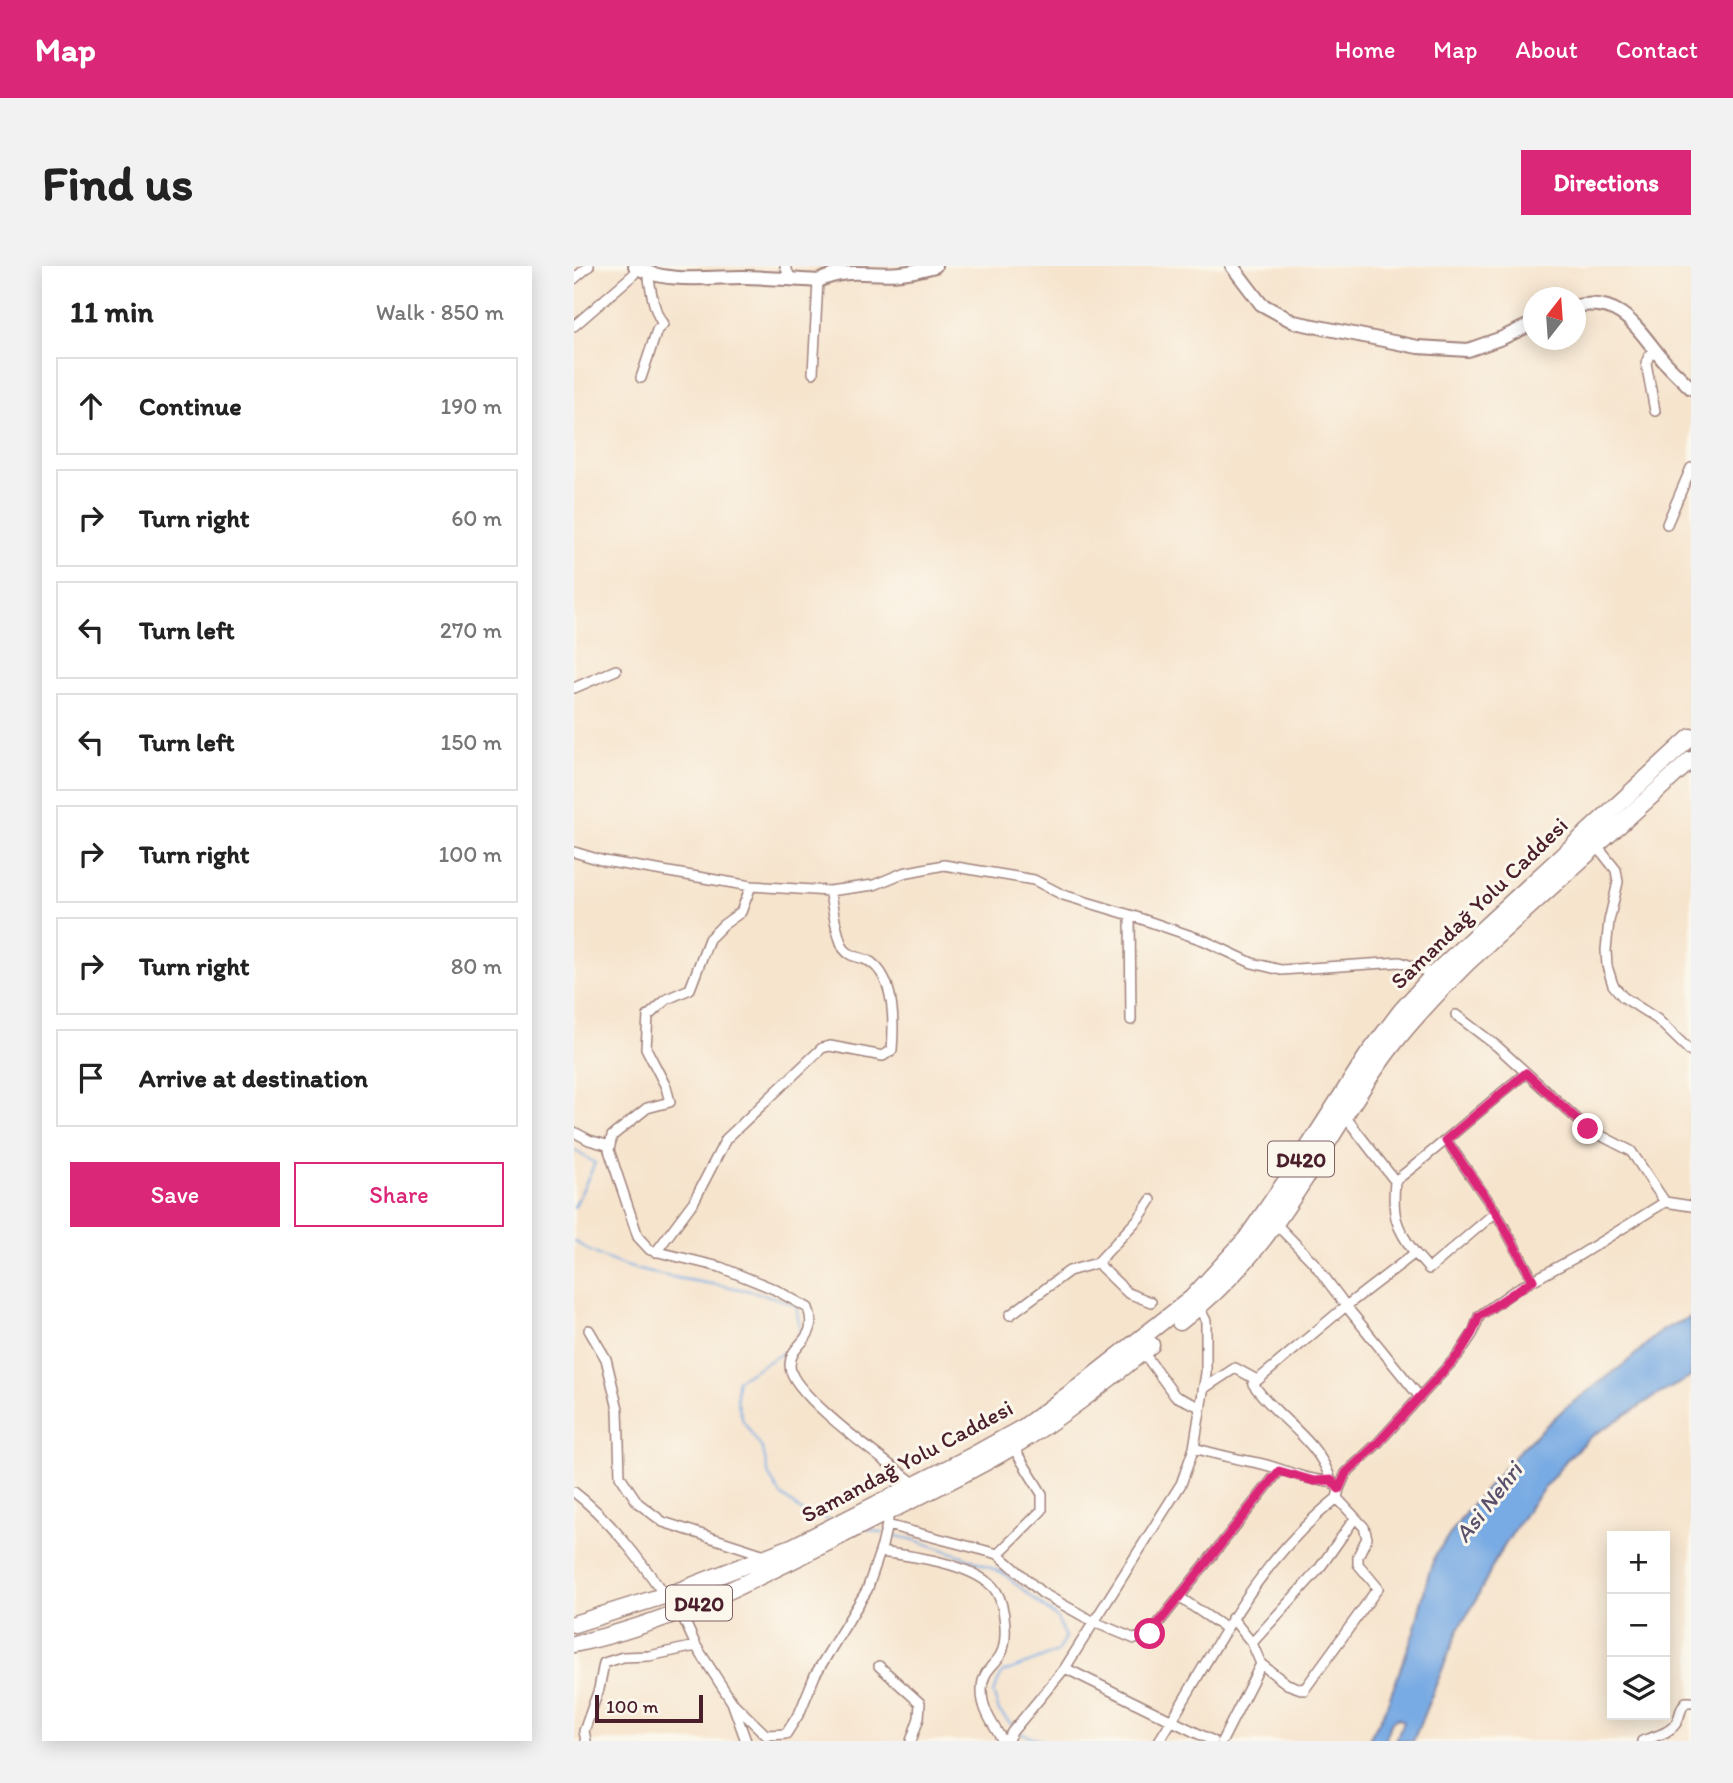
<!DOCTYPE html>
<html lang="en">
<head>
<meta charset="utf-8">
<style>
  :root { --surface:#fff; --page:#f2f2f2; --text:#222; --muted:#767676; --line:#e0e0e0; --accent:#db2777 }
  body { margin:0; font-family:Itim,sans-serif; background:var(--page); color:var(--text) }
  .controls { position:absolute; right:21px; bottom:21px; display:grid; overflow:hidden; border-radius:0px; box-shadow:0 4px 18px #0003 }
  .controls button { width:63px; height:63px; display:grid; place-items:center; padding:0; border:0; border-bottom:2px solid var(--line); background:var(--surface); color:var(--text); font:35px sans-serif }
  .compass { position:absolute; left:949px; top:21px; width:63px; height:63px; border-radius:50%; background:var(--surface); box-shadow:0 4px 18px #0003; rotate:17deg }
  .scale { position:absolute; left:21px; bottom:18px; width:108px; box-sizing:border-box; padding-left:7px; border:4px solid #4a1f2b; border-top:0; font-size:19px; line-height:24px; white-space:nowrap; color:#4a1f2b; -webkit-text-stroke:5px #fbf7ec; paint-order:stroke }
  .stop { position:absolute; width:21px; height:21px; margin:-16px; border:5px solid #db2777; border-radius:50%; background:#fff }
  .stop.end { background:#db2777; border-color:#fff; box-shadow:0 2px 7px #0008 }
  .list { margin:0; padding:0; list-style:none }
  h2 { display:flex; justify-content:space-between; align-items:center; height:91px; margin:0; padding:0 28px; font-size:30px }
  h2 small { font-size:23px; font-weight:400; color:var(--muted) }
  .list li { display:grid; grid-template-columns:46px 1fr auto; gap:21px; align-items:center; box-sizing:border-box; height:98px; margin:0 14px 14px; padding:0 14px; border:2px solid var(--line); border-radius:0px }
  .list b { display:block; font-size:26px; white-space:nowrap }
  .list em { font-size:23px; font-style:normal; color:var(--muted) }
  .actions { display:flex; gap:14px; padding:21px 28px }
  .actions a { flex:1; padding:16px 0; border:2px solid var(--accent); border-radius:0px; text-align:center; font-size:24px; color:var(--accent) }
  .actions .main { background:var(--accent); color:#fff }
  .icon { flex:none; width:38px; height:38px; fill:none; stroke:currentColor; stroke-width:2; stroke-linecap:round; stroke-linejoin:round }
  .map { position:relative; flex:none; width:1117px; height:1475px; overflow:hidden; border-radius:0px }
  header { display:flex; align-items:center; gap:42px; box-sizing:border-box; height:98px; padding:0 35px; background:var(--accent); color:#fff }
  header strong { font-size:33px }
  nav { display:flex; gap:38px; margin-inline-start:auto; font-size:24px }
  .intro { display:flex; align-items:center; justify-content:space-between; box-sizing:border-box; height:168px; padding:0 42px }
  h1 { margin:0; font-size:49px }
  .button { padding:18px 32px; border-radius:0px; background:var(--accent); color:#fff; font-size:24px; font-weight:700 }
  main { display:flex; gap:42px; padding:0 42px }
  aside { flex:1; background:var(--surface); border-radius:0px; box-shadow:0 4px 18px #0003 }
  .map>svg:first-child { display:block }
</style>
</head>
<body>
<header>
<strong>Map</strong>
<nav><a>Home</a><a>Map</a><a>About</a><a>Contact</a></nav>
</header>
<div class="intro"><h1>Find us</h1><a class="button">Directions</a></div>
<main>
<aside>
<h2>11 min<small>Walk · 850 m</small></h2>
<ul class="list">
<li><svg class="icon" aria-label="ahead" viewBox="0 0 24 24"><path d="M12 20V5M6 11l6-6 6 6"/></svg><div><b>Continue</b></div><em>190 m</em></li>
<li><svg class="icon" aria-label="right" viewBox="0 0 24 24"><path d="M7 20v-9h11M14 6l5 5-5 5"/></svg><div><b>Turn right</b></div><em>60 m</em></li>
<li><svg class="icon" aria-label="left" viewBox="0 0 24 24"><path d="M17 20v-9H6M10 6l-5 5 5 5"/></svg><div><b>Turn left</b></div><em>270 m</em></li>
<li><svg class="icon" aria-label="left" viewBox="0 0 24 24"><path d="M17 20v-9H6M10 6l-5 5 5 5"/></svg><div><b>Turn left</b></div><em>150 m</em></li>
<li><svg class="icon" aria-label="right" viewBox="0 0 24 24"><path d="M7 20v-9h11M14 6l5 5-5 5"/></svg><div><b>Turn right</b></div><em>100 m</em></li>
<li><svg class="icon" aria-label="right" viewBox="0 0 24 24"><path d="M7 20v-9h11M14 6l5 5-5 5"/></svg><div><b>Turn right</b></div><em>80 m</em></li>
<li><svg class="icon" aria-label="arrive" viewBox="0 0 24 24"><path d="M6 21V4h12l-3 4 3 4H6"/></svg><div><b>Arrive at destination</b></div></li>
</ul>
<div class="actions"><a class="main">Save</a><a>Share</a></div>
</aside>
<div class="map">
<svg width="1117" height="1475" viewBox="0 0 1117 1475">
  <rect width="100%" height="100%" fill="#fbf7ec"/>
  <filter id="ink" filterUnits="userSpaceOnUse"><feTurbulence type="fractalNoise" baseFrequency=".0143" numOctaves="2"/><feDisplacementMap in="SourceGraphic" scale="14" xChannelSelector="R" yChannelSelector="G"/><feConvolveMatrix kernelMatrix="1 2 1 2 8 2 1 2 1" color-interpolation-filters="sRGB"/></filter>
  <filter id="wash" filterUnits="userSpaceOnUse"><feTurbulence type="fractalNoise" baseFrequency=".00686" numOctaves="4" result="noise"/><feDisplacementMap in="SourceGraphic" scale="28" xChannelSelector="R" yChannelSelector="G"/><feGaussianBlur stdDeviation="1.57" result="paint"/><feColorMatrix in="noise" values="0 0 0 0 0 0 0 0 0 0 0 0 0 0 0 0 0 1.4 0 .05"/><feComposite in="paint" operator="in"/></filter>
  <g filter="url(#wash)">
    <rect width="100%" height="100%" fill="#f6e4cd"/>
    <path fill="#78aae3" stroke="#616487" stroke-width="2" d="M1117,1051V1111L1083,1129L1015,1172L994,1192L956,1240L923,1291L900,1338L886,1360L839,1475H822L829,1455L824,1452L818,1455L811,1475H794L811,1444L840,1366L855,1306L862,1288L892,1246L945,1185L990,1143L1053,1096L1088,1064Z"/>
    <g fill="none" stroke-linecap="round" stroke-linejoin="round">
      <path stroke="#78aae3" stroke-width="2" d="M0,884L21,897L0,942
        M0,975C52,1012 121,1012 181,1026C195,1029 208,1035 222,1039L227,1071
        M217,1082L163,1114V1134L169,1155L189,1184L195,1210L207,1229L230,1247L254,1253
        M294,1263L309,1267
        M314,1268L341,1274L391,1291L429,1307L483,1352L491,1372L483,1386L428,1407L419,1427L425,1445L438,1459
        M444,1466L469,1475"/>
    </g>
  </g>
  <g filter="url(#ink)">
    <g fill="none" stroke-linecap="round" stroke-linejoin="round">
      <g stroke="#a0827c" stroke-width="12">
        <path id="street" d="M211,0L217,13
          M0,13L15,0
          M0,60L60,8L62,1
          M239,107L244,15
          M67,112L83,64L89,58C79,44 77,23 74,7
          M1081,145L1072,97L1075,90L1081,84
          M1093,258L1117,202
          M0,422L42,404
          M1022,579L1042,604L1044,616L1035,655L1032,684L1033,700L1039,719L1049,731L1083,753L1117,786
          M0,586L30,595L177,620L255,625L300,619L329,607L370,599L460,614L489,629L556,649L629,674L678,697L707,704L826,696L860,708
          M177,620L167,646L149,659L135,673L116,723L93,733L74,750L72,782L92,821L96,836L73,842L38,870L35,884L64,971L76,984L146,1001L200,1023L234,1042C246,1076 216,1075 216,1100C216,1128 316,1198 341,1218
          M556,649L557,754
          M882,749L924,781L1014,863L1057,885L1091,936L1117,940
          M770,849L821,915
          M0,866L15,874L36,880
          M872,874L922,946L959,1014
          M701,957L740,997L772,1040L845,1130
          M82,986L120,935L152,873L248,782L256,780L309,790L318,784C320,759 321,714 298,697C289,690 277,693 270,683C262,670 259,640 255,625
          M841,987L855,1003L922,946
          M523,997L554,1027L577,1036
          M436,1049L495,1005L523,997L565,952L577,934
          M15,1064L32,1093L44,1143L46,1210L64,1237L89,1256L194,1290
          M569,1086L601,1130L626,1141
          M629,1123L661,1102L683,1114
          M620,1182C641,1188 662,1193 684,1197C709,1202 730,1215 757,1215L765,1223L763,1232L790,1261L793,1272L784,1290V1298L804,1322L730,1424L713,1418L687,1398L678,1377L658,1352
          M757,1215C745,1173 702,1152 679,1118L772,1040L841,987C821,961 818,948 821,915C866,881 908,842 952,807
          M765,1223L772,1207L803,1178L885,1088L899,1067L905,1050L943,1023L1004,990L1091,936
          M0,1226C36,1254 65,1292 91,1330
          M313,1259L424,1288L468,1327L520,1356L561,1373L576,1368L705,1205
          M306,1286C339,1290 395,1297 419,1321C430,1333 433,1363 430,1379C427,1399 407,1400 408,1426C408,1444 420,1460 429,1475
          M424,1288L468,1244V1228L439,1181
          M605,1331L651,1362
          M106,1345L122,1380L158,1436L172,1475
          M678,1377L745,1303L781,1252
          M305,1400L346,1437L345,1452L337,1475
          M491,1402L639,1475
          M158,1436L192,1469L212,1468L226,1446L241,1409L293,1324L308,1280L314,1254
          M12,1475L10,1465L25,1423L30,1397L49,1391L75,1390L122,1380
          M433,1475L438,1466L491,1402L607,1218L620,1182L632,1107V1055L624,1039
          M585,1475C641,1386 678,1300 763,1232
          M648,1475L687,1398
          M1068,1475C1081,1470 1099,1467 1104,1453C1107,1446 1106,1442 1112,1436H1117"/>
      </g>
      <g stroke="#a0827c" stroke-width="16">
        <path id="secondary" d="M61,0C87,18 137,11 168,11C193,12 219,13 244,15C277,0 296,11 327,7C338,6 350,3 361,0
          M658,0L687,38L720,56L844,81L894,84L928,72L960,57
          M1002,40C1048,31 1063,63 1089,94C1098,104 1108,113 1117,122"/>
      </g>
      <g stroke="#a0827c" stroke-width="19">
        <path id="highway" d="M606,1056C642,1028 676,993 702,956C742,900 773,840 814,785C837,754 865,725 893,697L1117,494
          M0,1358L102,1326L220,1280L396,1191L450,1161L505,1121L618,1032L672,973L723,899L793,790L827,745L860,708L1117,471
          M0,1378C99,1357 190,1309 280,1263C333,1235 389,1211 440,1180C489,1150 533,1115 577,1079"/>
      </g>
      <use href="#street" stroke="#fff" stroke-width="9"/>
      <use href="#secondary" stroke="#fff" stroke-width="12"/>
      <use href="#highway" stroke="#fff" stroke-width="16"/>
    </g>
  </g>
  <g fill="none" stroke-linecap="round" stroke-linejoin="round" filter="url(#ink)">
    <path stroke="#db2777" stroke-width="9" d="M576,1368L705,1205L740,1215L757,1214L765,1223L772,1207L803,1178L885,1088L898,1067L905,1050L959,1014L922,946L872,874L952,807L1014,863"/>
  </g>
  <g text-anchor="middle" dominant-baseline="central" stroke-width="6" stroke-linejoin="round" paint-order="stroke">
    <g fill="#fbf7ec" stroke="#7f6065" stroke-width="2">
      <rect x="694" y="875.5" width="66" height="35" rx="5"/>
      <rect x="92" y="1319.5" width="66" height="35" rx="5"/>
    </g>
    <g font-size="21" font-weight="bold" fill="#4a1f2b">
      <text x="727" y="893">D420</text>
      <text x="125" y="1337">D420</text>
    </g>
    <g font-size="23" fill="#4a1f2b" stroke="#fbf7ec">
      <text transform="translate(905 637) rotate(-44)">Samandağ Yolu Caddesi</text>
      <text transform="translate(333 1195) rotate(-28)">Samandağ Yolu Caddesi</text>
    </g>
    <g font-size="24" font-style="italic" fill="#5a506b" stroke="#fbf7ec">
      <text transform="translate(914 1236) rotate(-52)">Asi Nehri</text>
    </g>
  </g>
</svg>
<div class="controls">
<button>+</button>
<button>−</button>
<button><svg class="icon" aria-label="layers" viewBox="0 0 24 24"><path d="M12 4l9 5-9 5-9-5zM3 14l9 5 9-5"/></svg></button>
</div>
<svg class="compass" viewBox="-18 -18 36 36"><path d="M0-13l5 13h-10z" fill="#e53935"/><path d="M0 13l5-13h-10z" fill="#767676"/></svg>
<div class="scale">100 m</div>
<div class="stop" style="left:576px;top:1368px"></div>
<div class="stop end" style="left:1014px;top:863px"></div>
</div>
</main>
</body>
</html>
